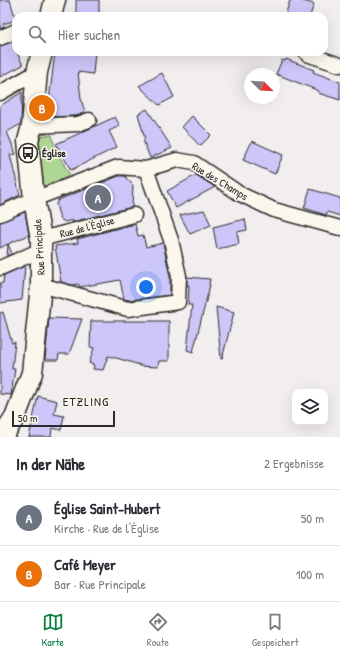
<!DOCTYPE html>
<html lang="de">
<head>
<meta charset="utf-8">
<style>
  :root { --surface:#fff; --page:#f2f2f3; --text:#2b2b33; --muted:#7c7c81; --line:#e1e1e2; --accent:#0b8043 }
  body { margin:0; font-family:"Patrick Hand",sans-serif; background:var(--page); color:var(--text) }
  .controls { position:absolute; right:12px; bottom:12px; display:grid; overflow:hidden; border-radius:8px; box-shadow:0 4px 16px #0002 }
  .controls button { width:36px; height:36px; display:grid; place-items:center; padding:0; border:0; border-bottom:1px solid var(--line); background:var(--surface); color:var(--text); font:20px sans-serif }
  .compass { position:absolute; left:244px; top:68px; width:36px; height:36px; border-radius:50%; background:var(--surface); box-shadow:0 4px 16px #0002; rotate:114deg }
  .scale { position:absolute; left:12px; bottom:10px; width:103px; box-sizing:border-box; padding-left:4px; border:2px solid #2b2b2b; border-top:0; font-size:11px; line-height:14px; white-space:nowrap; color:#2b2b2b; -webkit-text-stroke:3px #fbf7ec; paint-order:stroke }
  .you { position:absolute; left:146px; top:287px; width:14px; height:14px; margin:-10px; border:3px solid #fff; border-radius:50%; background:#1a73e8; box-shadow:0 0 0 6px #1a73e833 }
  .badge { display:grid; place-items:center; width:26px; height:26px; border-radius:50%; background:var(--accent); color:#fff; font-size:13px; font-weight:700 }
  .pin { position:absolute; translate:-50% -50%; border:2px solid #fff; box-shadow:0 1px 4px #0006 }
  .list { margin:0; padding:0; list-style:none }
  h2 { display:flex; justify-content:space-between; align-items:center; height:52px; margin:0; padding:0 16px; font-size:17px }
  h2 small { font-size:13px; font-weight:400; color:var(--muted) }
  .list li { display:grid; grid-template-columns:26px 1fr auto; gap:12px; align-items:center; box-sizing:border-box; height:56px; padding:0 16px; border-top:1px solid var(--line) }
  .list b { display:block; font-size:15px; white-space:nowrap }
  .list p { margin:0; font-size:13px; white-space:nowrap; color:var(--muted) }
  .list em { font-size:13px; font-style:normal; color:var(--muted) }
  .icon { flex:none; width:22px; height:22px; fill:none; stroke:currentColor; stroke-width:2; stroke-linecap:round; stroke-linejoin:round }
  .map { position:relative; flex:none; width:340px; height:437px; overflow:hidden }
  .search { position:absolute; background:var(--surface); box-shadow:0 4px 16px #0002; left:12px; right:12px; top:12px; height:44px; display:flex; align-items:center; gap:10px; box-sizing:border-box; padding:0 14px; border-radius:12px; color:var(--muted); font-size:15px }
  .sheet { height:164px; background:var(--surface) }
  nav { display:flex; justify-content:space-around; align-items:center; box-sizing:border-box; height:56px; border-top:1px solid var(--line); background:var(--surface); font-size:11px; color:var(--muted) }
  nav a { display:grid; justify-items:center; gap:2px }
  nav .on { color:var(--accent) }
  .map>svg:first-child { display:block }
</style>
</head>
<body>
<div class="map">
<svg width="340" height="437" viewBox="0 0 340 437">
  <rect width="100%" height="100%" fill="#f2edef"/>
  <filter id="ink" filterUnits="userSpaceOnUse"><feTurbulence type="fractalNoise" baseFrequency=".025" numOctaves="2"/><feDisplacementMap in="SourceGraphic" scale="8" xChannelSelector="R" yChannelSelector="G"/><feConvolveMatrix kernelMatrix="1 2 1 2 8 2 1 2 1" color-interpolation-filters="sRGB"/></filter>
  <g filter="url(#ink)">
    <path fill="#afd794" stroke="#6d8160" d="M52,135L55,149L70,175L44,189L39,136Z"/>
    <path fill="#ccc6f9" stroke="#2b2b2b" d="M0,0H10L16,20L3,24L5,27L0,29Z
      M76,0H99V16H76Z
      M290,0H299L314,4L310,16H285Z
      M12,42L23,65L0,77V46Z
      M55,52H95L93,74L78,72L81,99L85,112L76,116L47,117Z
      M286,59L314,70L313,72L340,82V100L318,93L319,91L276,74L282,60L285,61Z
      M162,73L174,97L159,105L139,86Z
      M22,92L21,124L7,132L16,154L10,155L20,195L0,205V106Z
      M147,109L172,148L150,158L143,140L145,139L138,114Z
      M192,116L211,135L200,146L182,127Z
      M115,117L120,126L109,131L117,147L71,170L56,144Z
      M252,141L283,155L275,174L243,160Z
      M196,175L215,187L176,208L167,191Z
      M119,176H126V178L133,185L132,207L72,222V220L65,222L60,219L56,204L58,200Z
      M310,189L340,198V216L327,212L326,215L304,208Z
      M204,210L211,225L190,234L180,215Z
      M25,212L29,235L8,244L12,254L7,256L8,244L0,248V222Z
      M245,219L247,230L237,232L239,244L217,249L213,227Z
      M135,224L138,236L143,235L146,247L163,243L170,277V295L129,300L124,299L120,280L80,287L78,284L72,285L61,282L55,246L78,243L77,239Z
      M25,266L22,300L0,303V283H3L4,275Z
      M187,277L210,279L209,285H210L193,352L187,350L192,305H188L189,285L187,286Z
      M216,307L234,312L222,359H221Z
      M3,312L12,343L15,342L12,369H15L11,395L0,394V313Z
      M49,318L82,319L69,354H59L58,360H45Z
      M91,321H169V361H159L158,367L140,366V365L120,359L108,356L103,370L93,369L94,365L89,363L94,348L90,347Z
      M38,396L57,401L54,414L64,416L61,430L52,428L51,437H29Z"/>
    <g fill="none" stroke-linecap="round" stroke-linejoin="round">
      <g stroke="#2b2b2b" stroke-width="17">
        <path id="street" d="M0,38L16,31
          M307,54L340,65
          M0,93L37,72
          M32,126L78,124L89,120
          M0,214L34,199L118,167L146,169L177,160L194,163L240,194L274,210L340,228
          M41,239L134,215
          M0,268L41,250
          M41,285L128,309L178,302L179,276L171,240L146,169"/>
      </g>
      <g stroke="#2b2b2b" stroke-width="23">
        <path id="secondary" d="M51,16L55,0
          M2,437L15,417L32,373L41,285V239L34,199L28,141L32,126L37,72L42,52"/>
      </g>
      <use href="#street" stroke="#fbf7ec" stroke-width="14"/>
      <use href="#secondary" stroke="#fbf7ec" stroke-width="20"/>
    </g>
  </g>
  <defs>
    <g id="bus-ring" transform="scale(1)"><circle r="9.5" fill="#fbf7ec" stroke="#2b2b2b" stroke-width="1.5"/><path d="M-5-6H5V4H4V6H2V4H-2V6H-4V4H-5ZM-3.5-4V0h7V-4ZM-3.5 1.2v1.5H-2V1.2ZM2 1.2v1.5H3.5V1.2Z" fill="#2b2b2b"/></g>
  </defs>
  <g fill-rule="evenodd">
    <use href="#bus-ring" x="28" y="153"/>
  </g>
  <g text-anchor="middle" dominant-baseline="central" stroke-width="3" stroke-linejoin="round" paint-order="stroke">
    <g font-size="11" font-weight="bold" fill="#2b2b2b" stroke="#fbf7ec" text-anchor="start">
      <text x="42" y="153">Église</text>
    </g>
    <g font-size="11" fill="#2b2b2b" stroke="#fbf7ec">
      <text transform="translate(220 181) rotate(31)">Rue des Champs</text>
      <text transform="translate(87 227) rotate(-15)">Rue de l'Église</text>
      <text transform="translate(39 247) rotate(-94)">Rue Principale</text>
    </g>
    <g font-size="13" letter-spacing="1" fill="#2b2b2b" stroke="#fbf7ec">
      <text x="86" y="401">ETZLING</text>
    </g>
  </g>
</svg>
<div class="controls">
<button><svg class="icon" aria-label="layers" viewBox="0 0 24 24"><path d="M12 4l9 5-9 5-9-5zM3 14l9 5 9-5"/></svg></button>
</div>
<svg class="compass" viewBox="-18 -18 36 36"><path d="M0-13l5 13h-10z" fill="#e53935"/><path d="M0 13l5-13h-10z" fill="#7c7c81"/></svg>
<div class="scale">50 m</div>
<div class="you"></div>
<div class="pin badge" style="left:98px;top:198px;background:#6b7280">A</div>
<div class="pin badge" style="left:42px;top:108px;background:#e8710a">B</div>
<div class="search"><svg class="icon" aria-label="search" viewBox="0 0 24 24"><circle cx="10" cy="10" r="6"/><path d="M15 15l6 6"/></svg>Hier suchen</div>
</div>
<section class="sheet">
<h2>In der Nähe<small>2 Ergebnisse</small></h2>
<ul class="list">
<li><span class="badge" style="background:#6b7280">A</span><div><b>Église Saint-Hubert</b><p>Kirche · Rue de l'Église</p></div><em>50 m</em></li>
<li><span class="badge" style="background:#e8710a">B</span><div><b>Café Meyer</b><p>Bar · Rue Principale</p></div><em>100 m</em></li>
</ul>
</section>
<nav>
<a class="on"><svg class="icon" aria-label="map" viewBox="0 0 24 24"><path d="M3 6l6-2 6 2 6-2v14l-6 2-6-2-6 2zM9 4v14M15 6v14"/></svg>Karte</a>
<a><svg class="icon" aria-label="directions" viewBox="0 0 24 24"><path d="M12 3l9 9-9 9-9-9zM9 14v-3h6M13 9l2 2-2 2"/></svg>Route</a>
<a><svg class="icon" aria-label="saved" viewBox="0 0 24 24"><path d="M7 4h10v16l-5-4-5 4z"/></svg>Gespeichert</a>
</nav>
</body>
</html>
